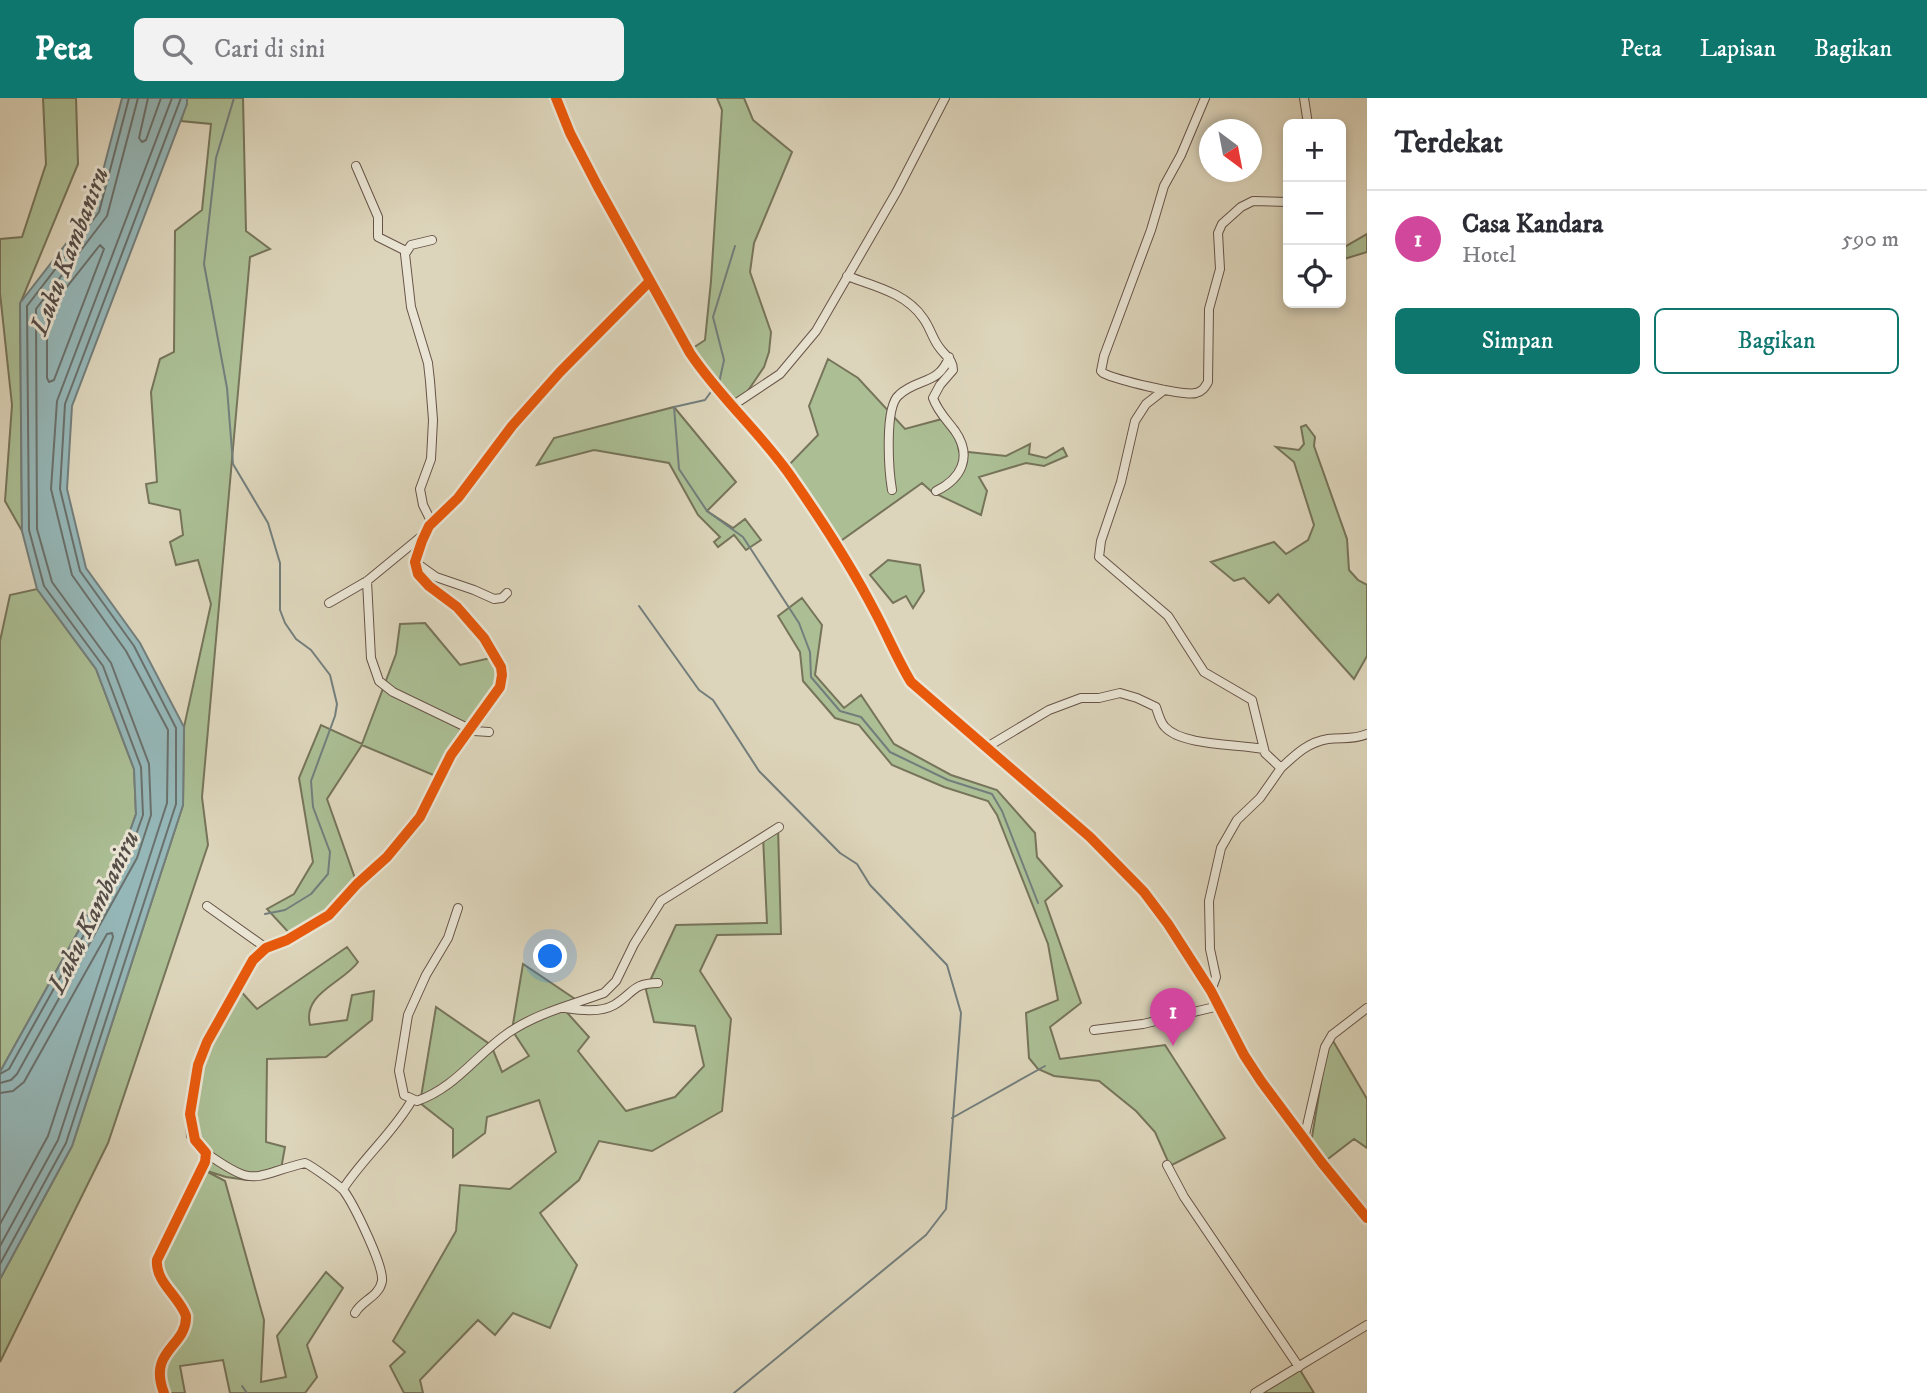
<!DOCTYPE html>
<html lang="id">
<head>
<meta charset="utf-8">
<style>
  :root { --surface:#fff; --page:#f2f2f3; --text:#2b2b33; --muted:#7c7c81; --line:#e1e1e2; --accent:#0f766e }
  body { margin:0; font-family:"IM FELL DW Pica",serif; background:var(--page); color:var(--text) }
  .controls { position:absolute; right:21px; top:21px; display:grid; overflow:hidden; border-radius:10px; box-shadow:0 4px 10px #0003 }
  .controls button { width:63px; height:63px; display:grid; place-items:center; padding:0; border:0; border-bottom:2px solid var(--line); background:var(--surface); color:var(--text); font:35px sans-serif }
  .compass { position:absolute; left:1199px; top:21px; width:63px; height:63px; border-radius:50%; background:var(--surface); box-shadow:0 4px 10px #0003; rotate:148deg }
  .you { position:absolute; left:551px; top:859px; width:24px; height:24px; margin:-18px; border:5px solid #fff; border-radius:50%; background:#1a73e8; box-shadow:0 0 0 10px #1a73e833 }
  .badge { display:grid; place-items:center; width:46px; height:46px; border-radius:50%; background:var(--accent); color:#fff; font-size:23px; font-weight:700 }
  .pin { position:absolute; translate:-50% -58px; filter:drop-shadow(0 2px 4px #0008) }
  .pin::after { content:''; position:absolute; top:37px; width:24px; height:21px; background:inherit; clip-path:polygon(0 0,100% 0,50% 100%) }
  .list { margin:0; padding:0; list-style:none }
  h2 { display:flex; justify-content:space-between; align-items:center; height:91px; margin:0; padding:0 28px; font-size:30px }
  h2 small { font-size:23px; font-weight:400; color:var(--muted) }
  .list li { display:grid; grid-template-columns:46px 1fr auto; gap:21px; align-items:center; box-sizing:border-box; height:98px; padding:0 28px; border-top:2px solid var(--line) }
  .list b { display:block; font-size:26px; white-space:nowrap }
  .list p { margin:0; font-size:23px; white-space:nowrap; color:var(--muted) }
  .list em { font-size:23px; font-style:normal; color:var(--muted) }
  .actions { display:flex; gap:14px; padding:21px 28px }
  .actions a { flex:1; padding:16px 0; border:2px solid var(--accent); border-radius:10px; text-align:center; font-size:24px; color:var(--accent) }
  .actions .main { background:var(--accent); color:#fff }
  .icon { flex:none; width:38px; height:38px; fill:none; stroke:currentColor; stroke-width:2; stroke-linecap:round; stroke-linejoin:round }
  .map { position:relative; flex:none; width:1367px; height:1295px; overflow:hidden }
  header { display:flex; align-items:center; gap:42px; box-sizing:border-box; height:98px; padding:0 35px; background:var(--accent); color:#fff }
  header strong { font-size:33px }
  nav { display:flex; gap:38px; margin-inline-start:auto; font-size:24px }
  .search { width:490px; height:63px; background:var(--page); display:flex; align-items:center; gap:18px; box-sizing:border-box; padding:0 24px; border-radius:10px; color:var(--muted); font-size:26px }
  main { display:flex }
  aside { flex:1; background:var(--surface) }
  .map>svg:first-child { display:block }
</style>
</head>
<body>
<header>
<strong>Peta</strong>
<div class="search"><svg class="icon" aria-label="search" viewBox="0 0 24 24"><circle cx="10" cy="10" r="6"/><path d="M15 15l6 6"/></svg>Cari di sini</div>
<nav><a>Peta</a><a>Lapisan</a><a>Bagikan</a></nav>
</header>
<main>
<div class="map">
<svg width="1367" height="1295" viewBox="0 0 1367 1295">
  <rect width="100%" height="100%" fill="#ddd5bb"/>
  <filter id="stains"><feTurbulence type="fractalNoise" baseFrequency=".00286" numOctaves="4"/><feColorMatrix values="0 0 0 0 .2 0 0 0 0 .09 0 0 0 0 .02 0 0 0 .5 -.17"/></filter>
  <radialGradient id="worn" r=".72"><stop offset=".6" stop-color="#630" stop-opacity="0"/><stop offset="1" stop-color="#630" stop-opacity=".3"/></radialGradient>
  <path fill="#abbe94" stroke="#76745a" stroke-width="2" d="M43,0H76L78,66L20,206L22,433L5,403L12,307L0,195V141L22,139L46,66Z
    M187,0H243L246,133L270,151L250,159L202,699L208,747L108,1045L0,1264V1181L72,1048L183,707L184,629L211,506L198,462L176,467L170,444L183,437L180,412L149,405L146,386L157,384L151,294L160,261L174,254L175,133L202,112L211,26L181,23Z
    M717,0H744L753,22L792,54L754,145L750,174L771,234L769,254L764,269L743,300L731,308L687,254L705,242L711,183L722,12Z
    M1367,136V154L1341,162V151Z
    M828,261L858,280L905,331L942,321L956,338L959,353L1006,358L1030,346L1029,356L1046,360L1063,350L1067,358L1044,368L1026,365L979,379L987,393L981,417L932,394L922,385L835,447L784,372L818,337L809,308Z
    M674,309L736,384L707,413L733,430L745,421L761,442L746,452L734,437L718,449L714,444L720,439L698,417L669,365L594,352L537,367L554,340Z
    M1306,327L1315,339L1314,348L1347,441L1349,472L1358,482L1367,487V558L1354,581L1278,496L1269,505L1244,480L1234,483L1211,464L1274,444L1286,456L1308,442L1314,427L1294,364L1276,349L1299,352L1304,346L1301,329Z
    M888,462L920,467L924,493L913,510L906,498L893,505L870,477Z
    M37,491L96,571L134,671L136,716L123,753L0,974V543L10,497Z
    M802,500L822,527L815,577L844,610L861,597L894,646L951,677L997,692L1035,735L1037,759L1062,788L1045,803L1081,905L1050,929L1060,961L1165,947L1225,1040L1170,1068L1155,1034L1136,1013L1099,983L1054,978L1038,971L1029,960L1026,915L1058,902L1048,846L997,717L988,703L944,689L892,667L859,627L835,620L803,583L800,554L778,518Z
    M425,525L460,567L495,559L499,568L498,589L438,679L362,647L327,701L357,786L327,815L291,837L267,811L294,796L313,764L299,680L321,627L362,646L396,556L400,526Z
    M778,729L781,836L717,837L700,873L731,921L722,1013L652,1053L599,1043L579,1082L540,1115L577,1167L550,1230L513,1215L495,1237L478,1222L420,1282L423,1295H404L390,1268L405,1254L393,1243L456,1133L460,1087L510,1091L556,1054L539,1002L487,1019L485,1035L453,1059V1031L420,1005L436,909L491,947L502,974L529,958L512,932L523,866L578,903L562,909L589,939L578,953L626,1013L675,999L704,968L695,928L654,924L646,892L648,887L676,827L767,825L763,738Z
    M347,849L358,864C343,885 302,895 310,927L347,922L352,897L374,893L372,922L326,959L267,961L266,1044L285,1049L281,1071L247,1082L226,1079L204,1072L225,1083L264,1222L261,1284L286,1279L277,1238L326,1174L343,1190L307,1247L317,1279L305,1295H230L223,1262L180,1268L185,1295H162L157,1273C179,1235 197,1226 163,1188C157,1182 153,1177 153,1169C154,1155 166,1142 172,1130C182,1110 189,1089 198,1069L204,1060L198,1048L192,1045L187,1039L186,1019L197,963L237,889L257,911Z
    M1329,936L1367,1001V1050L1354,1041L1320,1067L1310,1051Z
    M1297,1267L1314,1295H1252Z"/>
  <path fill="#95b7b8" stroke="#737e7c" stroke-width="2" d="M122,0H187V6L72,308L67,391L86,470L140,545L184,629L183,707L72,1048L0,1181V974L123,753L136,716L134,671L96,571L37,491L22,433L20,205L93,111Z"/>
  <g fill="none" stroke-linecap="round" stroke-linejoin="round">
    <path stroke="#6a706c" stroke-width="2" d="M148,0L139,40L142,44L146,42L161,0
      M100,147L104,151L54,282L49,284L47,280V214Z
      M0,976L9,971L129,756L143,717L141,669L103,568L44,488L29,432L27,208L99,114L129,0
      M0,985L11,982L17,976L137,760L151,717L149,666L111,565L52,484L37,431L36,211L107,118L138,0
      M0,995L13,993L24,984L107,836L112,835L113,839L48,1038L0,1126
      M0,1148L58,1042L167,705L168,632L126,553L72,477L51,391L57,303L172,0
      M0,1166L66,1045L176,706V630L134,548L80,473L60,391L65,306L181,0"/>
    <path stroke="#737e7c" stroke-width="2" d="M234,0L216,60L204,166L227,290L233,366L268,425L280,465V512L285,525L296,541L311,552L330,577L337,606L335,618L311,683L313,709L330,754L328,776L311,796L285,812L265,816
      M719,285L724,262L713,219L735,148
      M713,291L705,302L674,309L679,371L707,413L743,439L799,525L810,554L811,579L840,613L861,619L890,654L948,682L992,696L1002,713L1038,805
      M639,508L699,592L713,602L759,673L840,755L857,766L870,787L947,867L961,915L946,1111L926,1137L734,1295
      M952,1020L1045,968
      M242,1288L247,1295"/>
    <g stroke="#675448" stroke-width="10">
      <path id="minor" d="M1205,0L1181,57L1164,88L1151,132L1104,258L1101,273L1103,275C1117,282 1182,298 1196,295C1203,293 1205,289 1208,284L1209,211L1220,171L1218,135L1222,126L1241,109L1253,103L1288,104
        M1304,0L1308,26
        M356,68L378,119V139L406,153
        M847,178C874,188 906,195 923,220C930,229 932,240 939,249C945,258 953,261 953,272L940,287L933,300C938,314 947,322 955,333C973,359 961,381 936,393
        M1164,292L1146,306L1135,323L1121,384L1101,443L1099,459L1168,518L1204,574L1252,602L1265,655L1281,670L1260,700L1237,722L1221,750L1209,803L1210,851L1216,879L1211,893
        M732,308L780,276L816,233L897,93L945,0
        M892,392C889,374 884,309 899,297C917,280 939,287 949,259
        M432,425L423,407L420,391L431,361L433,322L430,283L428,265L411,209L405,156L411,147L432,142
        M415,464L436,479L474,492L494,501L502,500L507,495
        M367,483L371,560L379,583L393,594L474,633L489,634
        M329,505L367,483L423,437
        M987,649L1049,612L1081,600H1099L1120,595L1137,600L1156,609C1158,615 1160,624 1165,629C1182,648 1238,646 1263,651
        M1281,670C1295,657 1308,644 1328,641C1342,639 1354,642 1367,636
        M207,808L266,850
        M458,810L448,840L426,877L408,917L399,973L404,997L417,1003C455,990 476,957 508,935C537,915 571,907 604,895L616,883L634,846L661,803L779,729
        M564,910C579,912 600,915 614,907C633,896 632,885 658,885
        M1094,932L1143,926L1219,908
        M1304,1041L1325,949L1332,937L1367,910
        M206,1055C257,1091 251,1078 305,1065C312,1068 340,1088 344,1093C354,1107 384,1168 382,1183C379,1199 362,1202 355,1215
        M1167,1067L1184,1099L1299,1269
        M343,1091C364,1059 393,1035 412,1002
        M164,1295C147,1252 187,1249 186,1218C179,1198 155,1184 157,1162L205,1064L206,1055L195,1042L190,1016L198,967L207,944L253,862L266,850L287,842L329,817L357,786L387,759L420,719L451,657L500,589L502,577L501,569L484,540L457,509L429,488L418,476L415,464L422,443L429,428L458,400L512,328L560,274L650,183
        M1255,1295L1367,1227"/>
    </g>
    <g stroke="#675448" stroke-width="12">
      <path id="tertiary" d="M556,0L570,35L598,89L690,255C720,300 762,336 792,380C822,423 850,466 874,512C887,536 897,561 911,584L1090,739L1144,794L1168,826L1211,893L1244,957L1261,983L1322,1065L1367,1120"/>
    </g>
    <use href="#minor" stroke="#e9e4d3" stroke-width="8"/>
    <use href="#tertiary" stroke="#e9e4d3" stroke-width="10"/>
    <g stroke="#e9e4d3" stroke-width="15">
      <path id="cycleway" d="M556,0L570,35L598,89L690,255C720,300 762,336 792,380C822,423 850,466 874,512C887,536 897,561 911,584L1090,739L1144,794L1168,826L1211,893L1244,957L1261,983L1322,1065L1367,1120
        M164,1295C147,1252 187,1249 186,1218C179,1198 155,1184 157,1162L205,1064L206,1055L195,1042L190,1016L198,967L207,944L253,862L266,850L287,842L329,817L357,786L387,759L420,719L451,657L500,589L502,577L501,569L484,540L457,509L429,488L418,476L415,464L422,443L429,428L458,400L512,328L560,274L650,183"/>
    </g>
    <use href="#cycleway" stroke="#e8590c" stroke-width="10"/>
  </g>
  <g text-anchor="middle" dominant-baseline="central" stroke-width="6" stroke-linejoin="round" paint-order="stroke">
    <g font-size="26" font-style="italic" fill="#554c47" stroke="#e9e4d3">
      <text transform="translate(70 153) rotate(-69)">Luku Kambaniru</text>
      <text transform="translate(94 814) rotate(-64)">Luku Kambaniru</text>
    </g>
  </g>
  <rect width="100%" height="100%" filter="url(#stains)"/>
  <rect width="100%" height="100%" fill="url(#worn)"/>
</svg>
<div class="controls">
<button>+</button>
<button>−</button>
<button><svg class="icon" aria-label="locate" viewBox="0 0 24 24"><circle cx="12" cy="12" r="6"/><path d="M12 2v4M12 18v4M2 12h4M18 12h4"/></svg></button>
</div>
<svg class="compass" viewBox="-18 -18 36 36"><path d="M0-13l5 13h-10z" fill="#e53935"/><path d="M0 13l5-13h-10z" fill="#7c7c81"/></svg>
<div class="you"></div>
<div class="pin badge" style="left:1173px;top:948px;background:#d1479c">1</div>
</div>
<aside>
<h2>Terdekat<small></small></h2>
<ul class="list">
<li><span class="badge" style="background:#d1479c">1</span><div><b>Casa Kandara</b><p>Hotel</p></div><em>590 m</em></li>
</ul>
<div class="actions"><a class="main">Simpan</a><a>Bagikan</a></div>
</aside>
</main>
</body>
</html>
